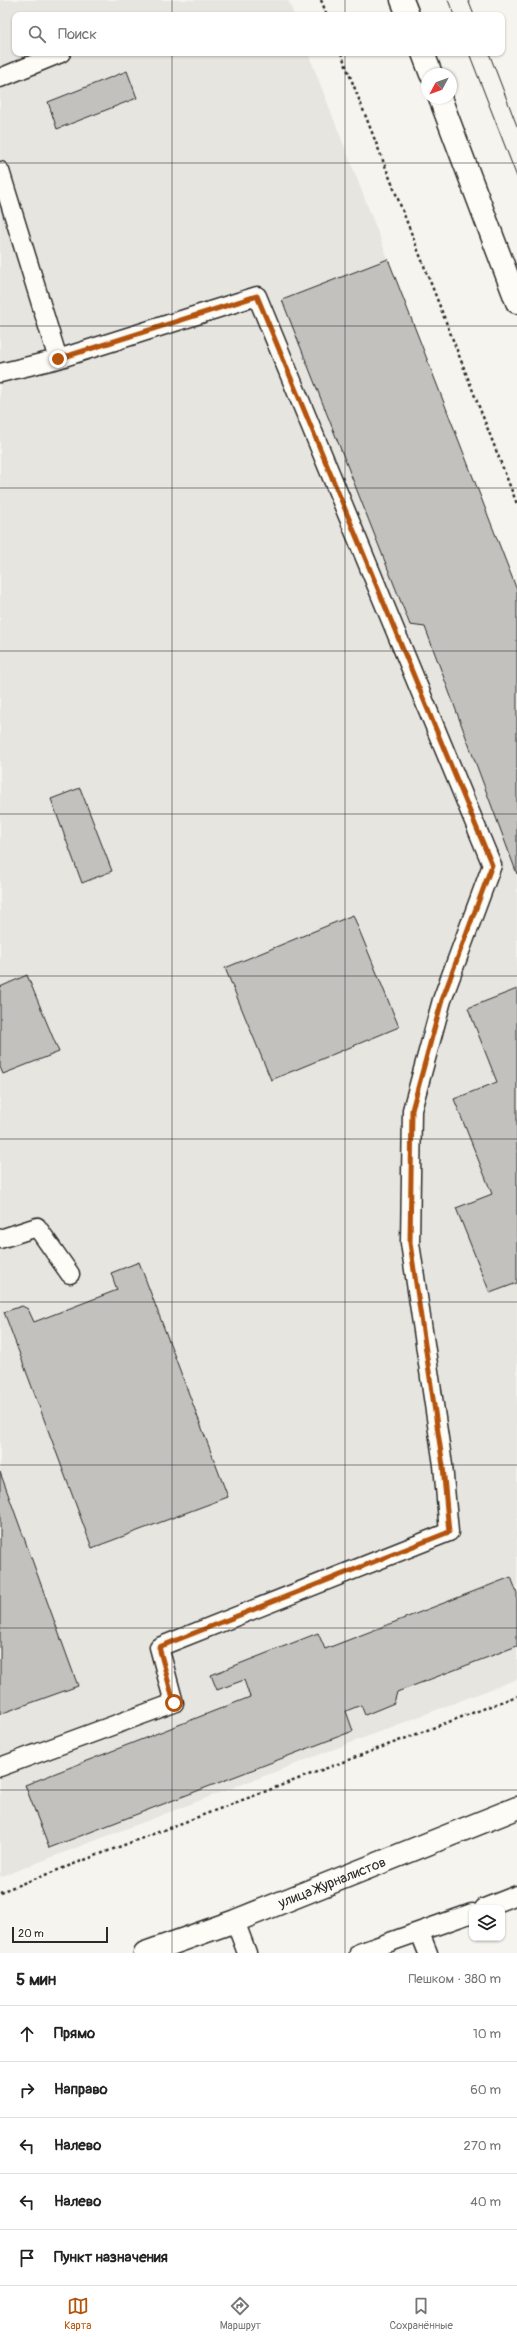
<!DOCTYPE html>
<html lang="ru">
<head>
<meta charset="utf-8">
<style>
  :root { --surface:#fff; --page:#f6f6f6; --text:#222; --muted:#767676; --line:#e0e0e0; --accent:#b45309 }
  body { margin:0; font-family:Pangolin,sans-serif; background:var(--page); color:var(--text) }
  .controls { position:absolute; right:12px; bottom:12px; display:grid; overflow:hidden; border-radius:8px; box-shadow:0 1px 3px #0004 }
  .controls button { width:36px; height:36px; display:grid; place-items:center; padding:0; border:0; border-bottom:1px solid var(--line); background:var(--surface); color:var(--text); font:20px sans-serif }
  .compass { position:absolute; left:421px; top:68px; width:36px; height:36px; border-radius:50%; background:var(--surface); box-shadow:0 1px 3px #0004; rotate:229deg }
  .scale { position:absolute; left:12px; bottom:10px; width:96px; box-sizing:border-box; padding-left:4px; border:2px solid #2b2b2b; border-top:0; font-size:11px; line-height:14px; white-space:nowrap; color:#2b2b2b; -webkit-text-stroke:3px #fdfcf7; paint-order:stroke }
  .stop { position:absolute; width:12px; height:12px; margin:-9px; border:3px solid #b45309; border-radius:50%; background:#fff }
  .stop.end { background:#b45309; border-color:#fff; box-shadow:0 1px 4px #0008 }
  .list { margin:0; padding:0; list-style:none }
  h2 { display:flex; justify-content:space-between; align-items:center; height:52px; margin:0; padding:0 16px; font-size:17px }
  h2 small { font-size:13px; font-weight:400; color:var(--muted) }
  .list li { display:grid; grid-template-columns:26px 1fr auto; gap:12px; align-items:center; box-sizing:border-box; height:56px; padding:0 16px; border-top:1px solid var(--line) }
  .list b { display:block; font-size:15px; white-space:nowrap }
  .list em { font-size:13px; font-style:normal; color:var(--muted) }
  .icon { flex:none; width:22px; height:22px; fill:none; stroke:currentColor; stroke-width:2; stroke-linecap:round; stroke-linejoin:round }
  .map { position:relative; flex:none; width:517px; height:1953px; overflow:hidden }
  .search { position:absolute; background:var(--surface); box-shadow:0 1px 3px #0004; left:12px; right:12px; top:12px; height:44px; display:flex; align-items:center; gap:10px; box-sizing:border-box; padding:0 14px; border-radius:8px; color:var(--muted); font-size:15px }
  .sheet { height:332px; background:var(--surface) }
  nav { display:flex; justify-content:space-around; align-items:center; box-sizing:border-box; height:56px; border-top:1px solid var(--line); background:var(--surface); font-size:11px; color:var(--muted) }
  nav a { display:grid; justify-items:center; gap:2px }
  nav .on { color:var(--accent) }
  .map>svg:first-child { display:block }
</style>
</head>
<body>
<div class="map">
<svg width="517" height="1953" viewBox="0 0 517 1953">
  <rect width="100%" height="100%" fill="#f5f4ef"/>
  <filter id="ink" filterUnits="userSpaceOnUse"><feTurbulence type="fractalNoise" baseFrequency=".025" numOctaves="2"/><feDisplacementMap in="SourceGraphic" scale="8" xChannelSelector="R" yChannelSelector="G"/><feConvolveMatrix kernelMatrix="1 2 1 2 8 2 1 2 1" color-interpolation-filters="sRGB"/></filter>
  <g filter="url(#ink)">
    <path fill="#e6e5e0" d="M0,0H288L294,15H15V53H308L517,590V1679L0,1877Z"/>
    <path fill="#c2c1be" stroke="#2b2b2b" d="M127,71L137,98L57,129L48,102Z
      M388,259L517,590V874L425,627L410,625L282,300Z
      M80,788L112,871L82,883L51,799Z
      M353,915L399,1027L271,1080L225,968Z
      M27,975L59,1052L3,1074L0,1067V987Z
      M517,989V1283L490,1293L456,1208L492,1194L454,1099L497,1082L468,1008Z
      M139,1262L228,1497L92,1548L4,1312L22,1306L28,1309L34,1322L117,1290L111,1273Z
      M0,1472L78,1686L0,1714Z
      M511,1577L517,1593V1646L397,1692L394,1703L365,1715L361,1705L346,1711L353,1731L49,1848L25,1785L250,1697L244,1680L217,1690L211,1675L318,1633L325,1649Z"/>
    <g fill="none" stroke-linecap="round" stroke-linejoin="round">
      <g stroke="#2b2b2b" stroke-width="21">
        <path id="lane" d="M0,78L61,53
          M0,171L58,359L257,296L492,865L442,1000L412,1110L410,1243L443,1465L449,1532L159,1647L174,1703L0,1767
          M0,373L58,359
          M0,1239L37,1227L70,1274
          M484,1908L517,1895
          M235,1921L247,1953
          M420,1933L428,1953
          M359,1953L472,1913"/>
      </g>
      <g stroke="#2b2b2b" stroke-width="25">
        <g id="secondary">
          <path id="s1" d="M145,1953L235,1921L517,1808"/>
        </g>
      </g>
      <g stroke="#2b2b2b" stroke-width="25">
        <path id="primary" d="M402,0L408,15
          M423,53L431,74
          M440,98L517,302"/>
      </g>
      <path stroke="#2b2b2b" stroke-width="2.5" stroke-dasharray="3 3" stroke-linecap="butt" d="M321,0L327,15
        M341,53L517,504
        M0,1892L517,1696"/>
      <use href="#lane" stroke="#fdfcf7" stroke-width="18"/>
      <use href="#secondary" stroke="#fdfcf7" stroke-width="22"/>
      <use href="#primary" stroke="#fdfcf7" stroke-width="22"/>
      <path stroke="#2b2b2b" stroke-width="1" d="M448,0L454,15
        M468,0L474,15
        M469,53L517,177
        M489,53L517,126"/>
    </g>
  </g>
  <g fill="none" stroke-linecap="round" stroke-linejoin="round" filter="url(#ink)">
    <path stroke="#b45309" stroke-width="5" d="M58,359L257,296L492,865L442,1000L412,1110L410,1243L443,1466L449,1532L159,1647L174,1703"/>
  </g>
  <path fill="none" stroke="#2b2b2b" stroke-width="1" stroke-opacity="0.55" d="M172,0V15M345,0V15M172,53V1953M345,53V1953M0,163H517M0,326H517M0,488H517M0,651H517M0,814H517M0,976H517M0,1139H517M0,1302H517M0,1465H517M0,1628H517M0,1790H517"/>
  <g text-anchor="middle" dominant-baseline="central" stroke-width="3" stroke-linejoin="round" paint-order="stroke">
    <g font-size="14" fill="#2b2b2b" stroke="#fdfcf7">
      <text stroke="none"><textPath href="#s1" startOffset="200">улица Журналистов</textPath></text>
    </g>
  </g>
</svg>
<div class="controls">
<button><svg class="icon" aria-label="layers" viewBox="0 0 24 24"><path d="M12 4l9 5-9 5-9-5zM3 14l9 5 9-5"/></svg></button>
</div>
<svg class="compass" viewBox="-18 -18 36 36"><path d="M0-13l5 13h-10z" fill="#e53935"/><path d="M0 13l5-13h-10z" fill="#767676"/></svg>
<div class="scale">20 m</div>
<div class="stop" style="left:174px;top:1703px"></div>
<div class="stop end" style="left:58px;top:359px"></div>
<div class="search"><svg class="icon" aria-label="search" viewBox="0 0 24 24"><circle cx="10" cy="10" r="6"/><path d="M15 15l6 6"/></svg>Поиск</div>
</div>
<section class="sheet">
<h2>5 мин<small>Пешком · 380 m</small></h2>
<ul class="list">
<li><svg class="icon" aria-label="ahead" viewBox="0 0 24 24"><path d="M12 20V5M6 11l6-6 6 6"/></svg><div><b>Прямо</b></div><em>10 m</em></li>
<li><svg class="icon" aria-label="right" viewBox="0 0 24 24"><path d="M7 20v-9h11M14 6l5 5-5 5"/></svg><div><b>Направо</b></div><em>60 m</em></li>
<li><svg class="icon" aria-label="left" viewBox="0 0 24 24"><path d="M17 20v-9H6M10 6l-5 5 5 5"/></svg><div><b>Налево</b></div><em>270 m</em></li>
<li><svg class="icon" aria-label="left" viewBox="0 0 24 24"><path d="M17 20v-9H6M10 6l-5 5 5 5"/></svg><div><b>Налево</b></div><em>40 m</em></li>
<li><svg class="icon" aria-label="arrive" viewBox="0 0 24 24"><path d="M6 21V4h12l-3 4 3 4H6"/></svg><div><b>Пункт назначения</b></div></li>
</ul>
</section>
<nav>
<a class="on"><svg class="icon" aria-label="map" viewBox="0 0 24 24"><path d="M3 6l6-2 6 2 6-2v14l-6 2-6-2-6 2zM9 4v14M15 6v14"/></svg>Карта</a>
<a><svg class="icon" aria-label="directions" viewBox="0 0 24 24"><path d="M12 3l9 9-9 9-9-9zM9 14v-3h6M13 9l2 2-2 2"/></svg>Маршрут</a>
<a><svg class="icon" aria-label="saved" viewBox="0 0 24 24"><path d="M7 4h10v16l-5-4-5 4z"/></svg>Сохранённые</a>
</nav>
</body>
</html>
